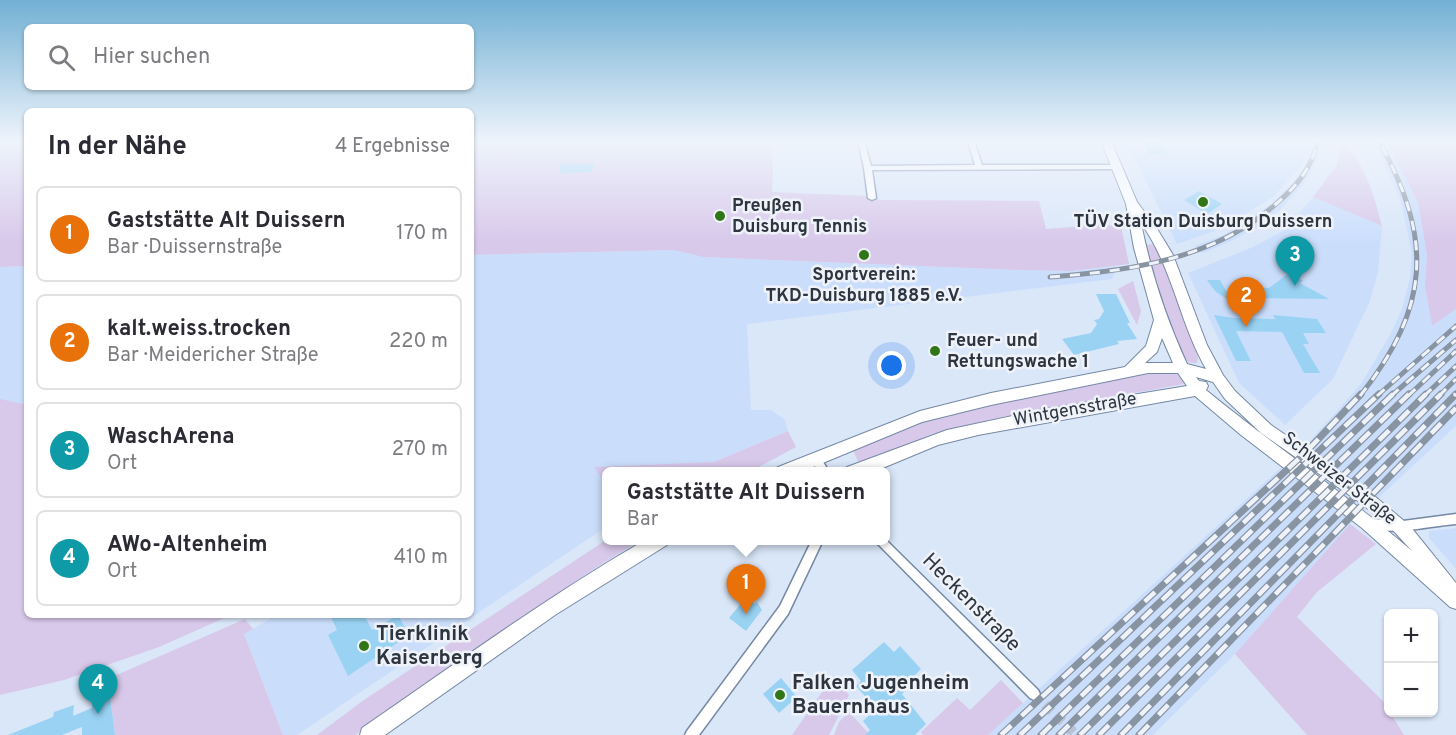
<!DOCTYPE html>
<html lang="de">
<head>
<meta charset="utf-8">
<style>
  :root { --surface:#fff; --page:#f7f7f7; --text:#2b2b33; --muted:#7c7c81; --line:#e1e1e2; --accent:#2563eb }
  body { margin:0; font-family:Overpass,sans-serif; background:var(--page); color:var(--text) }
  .controls { position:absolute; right:18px; bottom:18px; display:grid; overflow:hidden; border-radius:9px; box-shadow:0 2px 4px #0004 }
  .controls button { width:54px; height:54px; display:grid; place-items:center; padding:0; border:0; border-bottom:2px solid var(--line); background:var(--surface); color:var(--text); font:30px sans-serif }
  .you { position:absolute; left:892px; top:366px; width:21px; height:21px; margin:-15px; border:4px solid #fff; border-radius:50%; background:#1a73e8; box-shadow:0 0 0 9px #1a73e833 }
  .badge { display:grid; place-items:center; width:39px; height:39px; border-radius:50%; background:var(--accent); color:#fff; font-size:20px; font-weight:700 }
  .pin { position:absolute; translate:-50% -50px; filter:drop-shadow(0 2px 3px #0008) }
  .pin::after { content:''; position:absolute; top:32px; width:21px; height:18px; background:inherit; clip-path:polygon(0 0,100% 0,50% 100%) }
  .popup { position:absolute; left:602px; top:467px; width:288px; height:78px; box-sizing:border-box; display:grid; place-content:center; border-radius:9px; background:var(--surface); filter:drop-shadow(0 2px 4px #0005); font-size:20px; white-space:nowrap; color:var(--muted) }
  .popup b { font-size:22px; color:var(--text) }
  .popup::after { content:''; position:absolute; left:50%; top:100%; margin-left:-12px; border:12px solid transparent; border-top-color:var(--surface) }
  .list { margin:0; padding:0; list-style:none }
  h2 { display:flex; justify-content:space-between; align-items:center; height:78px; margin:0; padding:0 24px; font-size:26px }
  h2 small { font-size:20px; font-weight:400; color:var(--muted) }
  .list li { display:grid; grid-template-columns:39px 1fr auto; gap:18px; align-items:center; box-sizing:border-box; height:96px; margin:0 12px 12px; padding:0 12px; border:2px solid var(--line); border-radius:9px }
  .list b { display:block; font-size:22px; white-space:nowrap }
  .list p { margin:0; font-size:20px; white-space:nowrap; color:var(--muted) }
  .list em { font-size:20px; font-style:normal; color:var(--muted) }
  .icon { flex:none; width:33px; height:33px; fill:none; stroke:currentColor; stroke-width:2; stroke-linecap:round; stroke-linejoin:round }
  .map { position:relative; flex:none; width:1456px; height:735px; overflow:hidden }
  .search { position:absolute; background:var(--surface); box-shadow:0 2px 4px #0004; left:24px; top:24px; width:450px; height:66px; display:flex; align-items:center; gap:15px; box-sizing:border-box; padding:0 21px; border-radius:9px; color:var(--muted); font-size:22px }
  .panel { position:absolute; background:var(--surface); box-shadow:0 2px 4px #0004; left:24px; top:108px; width:450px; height:510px; border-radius:9px }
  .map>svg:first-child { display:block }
</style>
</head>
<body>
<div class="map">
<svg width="1456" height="735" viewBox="0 0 1456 735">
  <rect width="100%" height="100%" fill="#dae7f9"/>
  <path fill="#cadefc" d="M1126,141H1309L1310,143L1301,167L1274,196L1223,228L1177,244Z
    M1314,141H1323L1321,151L1312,170L1300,188L1281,209L1255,228L1231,241L1203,253L1195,246L1224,235L1271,204L1292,184L1304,167Z
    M1374,141H1387L1418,203L1427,255L1425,286L1432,326L1456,309V426L1350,524L1235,654L1153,735H988L1309,442L1361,384L1391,333L1402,309L1410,278L1412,253L1400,199Z
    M1313,197L1382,226L1378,272L1370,301L1333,379L1285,425L1239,383L1188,273L1253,247L1286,229Z
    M674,250L703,257L1020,270L1072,271L1117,266L1112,279L747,324L751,410H771L785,420L788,431L714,462L595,467L606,485V527L297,735H283L244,634L277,615H471V497L474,475L471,474V255Z
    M27,266V445L0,437V267Z
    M1456,528V569L1429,538V531Z"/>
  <path fill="#d8c8ea" d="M0,141H27V266L0,267Z
    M471,141H770L773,171L772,192L869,196L880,200L1039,201L1046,229L1097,225L1121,226L1129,264L1072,271L1020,270L703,257L674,250L471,255Z
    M1340,141C1364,159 1375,198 1382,226L1313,197L1337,165Z
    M1387,141L1456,142V309L1432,326L1425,286L1427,255L1418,203Z
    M1155,244L1198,356L1197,363C1192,363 1188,363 1184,359C1171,345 1152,267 1145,245Z
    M1133,281L1141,311L1137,325L1118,289Z
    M1169,372L1180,375L1185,382L1184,384L1001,417L932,434L860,466L853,450L925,421L978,407L1139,375Z
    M0,399L27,405V615H231L159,647L64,680L0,695Z
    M788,431L796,447L751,471L606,472V485L594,467L714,462Z
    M1350,524L1376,544L1317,592L1297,617L1383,701L1404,735H1307L1235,654Z
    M606,540L639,541L586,574L355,735H317L364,700Z
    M245,619L253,629L244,634L283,735H115L110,696L112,677Z
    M834,675L849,695L829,735H792Z
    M1001,680L1023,703L988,735H923L921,732L957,698L970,710Z
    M849,712L870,735H834L839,722Z"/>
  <path fill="#99d2f3" d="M1142,141H1160L1167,155L1148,154Z
    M561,164H594L592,172L559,173Z
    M1199,191L1222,204L1207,214L1184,200Z
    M1289,273L1303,281L1300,283L1329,299L1251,298L1246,287L1269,288Z
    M1207,280H1220L1233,303L1216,292Z
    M1096,294H1116L1130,323H1127L1137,339L1117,341L1119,344L1074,355L1062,339L1091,333L1097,324L1094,320L1099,319L1104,311Z
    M1214,315L1234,318L1275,319L1273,315L1317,319L1326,333H1303L1309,344H1303L1320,373H1304L1282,332L1236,331L1251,361H1236Z
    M748,595L754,604L757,602L762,610L746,631L729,618Z
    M330,615H364L372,630L398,615L409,635L348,676L328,635L337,630Z
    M884,642L894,652L900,646L921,669L911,679L914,682L902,694L926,724L915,735H865L870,730L863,721L876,709L856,686L861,681L852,670Z
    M781,678L797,697L779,713L763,694Z
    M110,696L115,735H82V727L62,735H8L53,717L54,712L74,705L73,716L92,708V705Z"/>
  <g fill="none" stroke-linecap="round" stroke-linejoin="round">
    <path stroke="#b7c3d4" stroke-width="10" stroke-dasharray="10 5" stroke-linecap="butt" d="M1034,694L1076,735"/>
    <g stroke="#7588a4" stroke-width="3">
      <path id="minor" d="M858,141H864L871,166L975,165L968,141H974L982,165H1117L1121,167L1117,169L872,170L876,198L872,200L868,198L864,168Z
        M816,454L819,455L829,472H818L811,458L813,455Z
        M1456,514V524C1428,526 1395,536 1367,527L1366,524L1367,521L1371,519L1403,521Z
        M885,539L1038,690L1040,694L1038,698L1034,700L1030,698L874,540H885Z
        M812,540H823L788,614L699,735H685L687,731L780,606Z"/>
    </g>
    <g stroke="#7588a4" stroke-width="2">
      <path id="secondary" d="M1101,141H1111L1137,202L1156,227L1173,255L1207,345L1223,375L1235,391L1271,425L1372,494L1410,526L1456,583V609L1450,607L1362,528L1241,435L1195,396L978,435L938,445L873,472H845L847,467L947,430L1040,410L1187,386L1178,373H1148L991,405L922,422L801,472H776L778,467L920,411L991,393L1125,367L1146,346L1154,320L1134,248L1126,204ZM1141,223C1173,268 1179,322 1206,369L1187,364C1166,318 1151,273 1141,223ZM1162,338L1173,363H1145L1157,352ZM1196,377L1213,382L1225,399L1261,433L1362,504L1390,527L1412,551C1346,494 1273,445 1206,390L1208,386L1206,382L1199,381Z
        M645,540H669L667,545L555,615L385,735H360L362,728C455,664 547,597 645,540Z"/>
    </g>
    <use href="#minor" fill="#fff" fill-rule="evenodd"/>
    <use href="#secondary" fill="#fff" fill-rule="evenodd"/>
    <g stroke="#8994a3" stroke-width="5">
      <path id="rail-far1" d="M1050,277C1130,271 1214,259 1276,204C1296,187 1312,168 1318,141
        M1360,396C1430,307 1434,240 1379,141
        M1377,396L1456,326
        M1391,396L1456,340
        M1408,396L1456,351
        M1424,396L1456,366
        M1439,396L1456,379
        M1454,396L1456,394"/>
    </g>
    <g stroke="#8994a3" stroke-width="7">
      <path id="rail" d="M1001,735L1306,452L1361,394
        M1020,735L1379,394
        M1041,735L1393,394
        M1059,735L1409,394
        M1080,735L1426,394
        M1099,735L1441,394
        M1121,735L1456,394
        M1139,735L1456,408"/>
    </g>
    <use href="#rail-far1" stroke="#eff3f9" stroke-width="3" stroke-dasharray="10" stroke-linecap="butt"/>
    <use href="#rail" stroke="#eff3f9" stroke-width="4.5" stroke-dasharray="14" stroke-linecap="butt"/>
  </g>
  <linearGradient id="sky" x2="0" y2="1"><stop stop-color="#72b0d4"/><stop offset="0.58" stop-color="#eef4fc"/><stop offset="1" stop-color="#eef4fc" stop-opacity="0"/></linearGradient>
  <rect width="1456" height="244" fill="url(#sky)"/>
  <g fill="#317616" stroke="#eff3f9" stroke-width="2">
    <circle cx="1203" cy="202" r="6"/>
    <circle cx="720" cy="216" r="6"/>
    <circle cx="864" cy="255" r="6"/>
    <circle cx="935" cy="351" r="6"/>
    <circle cx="364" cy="646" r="6"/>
    <circle cx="780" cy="695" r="6"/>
  </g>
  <g text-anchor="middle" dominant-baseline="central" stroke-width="5" stroke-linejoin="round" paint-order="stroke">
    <g font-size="18" font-weight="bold" fill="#2d3541" stroke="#eff3f9" text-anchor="start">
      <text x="732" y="206">Preußen<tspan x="732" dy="21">Duisburg Tennis</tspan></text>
      <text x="1203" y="222" text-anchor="middle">TÜV Station Duisburg Duissern</text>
      <text x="864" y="275" text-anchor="middle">Sportverein:<tspan x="864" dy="21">TKD-Duisburg 1885 e.V.</tspan></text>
      <text x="947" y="341">Feuer- und<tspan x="947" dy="21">Rettungswache 1</tspan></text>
    </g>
    <g font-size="18" fill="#2d3541" stroke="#eff3f9">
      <text transform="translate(1075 410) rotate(-10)">Wintgensstraße</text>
      <text transform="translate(1339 479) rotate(38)">Schweizer Straße</text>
    </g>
    <g font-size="21" fill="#2d3541" stroke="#eff3f9">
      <text transform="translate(971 603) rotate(45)">Heckenstraße</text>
    </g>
    <g font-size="21" font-weight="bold" fill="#2d3541" stroke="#eff3f9" text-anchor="start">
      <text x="376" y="634">Tierklinik<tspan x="376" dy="24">Kaiserberg</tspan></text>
      <text x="792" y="683">Falken Jugenheim<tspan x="792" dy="24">Bauernhaus</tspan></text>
    </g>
  </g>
</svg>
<div class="controls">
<button>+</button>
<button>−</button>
</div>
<div class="you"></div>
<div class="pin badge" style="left:746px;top:614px;background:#e8710a">1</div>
<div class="popup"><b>Gaststätte Alt Duissern</b>Bar</div>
<div class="pin badge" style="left:1246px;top:327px;background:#e8710a">2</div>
<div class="pin badge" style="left:1295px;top:286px;background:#0f9aa8">3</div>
<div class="pin badge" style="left:98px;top:714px;background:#0f9aa8">4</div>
<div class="search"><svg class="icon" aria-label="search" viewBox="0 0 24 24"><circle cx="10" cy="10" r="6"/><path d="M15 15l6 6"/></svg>Hier suchen</div>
<section class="panel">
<h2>In der Nähe<small>4 Ergebnisse</small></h2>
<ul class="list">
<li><span class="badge" style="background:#e8710a">1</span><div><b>Gaststätte Alt Duissern</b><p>Bar · Duissernstraße</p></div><em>170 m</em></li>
<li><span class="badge" style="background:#e8710a">2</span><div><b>kalt.weiss.trocken</b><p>Bar · Meidericher Straße</p></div><em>220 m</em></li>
<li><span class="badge" style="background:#0f9aa8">3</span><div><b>WaschArena</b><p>Ort</p></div><em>270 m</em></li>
<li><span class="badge" style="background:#0f9aa8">4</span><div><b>AWo-Altenheim</b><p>Ort</p></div><em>410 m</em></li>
</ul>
</section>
</div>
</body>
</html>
